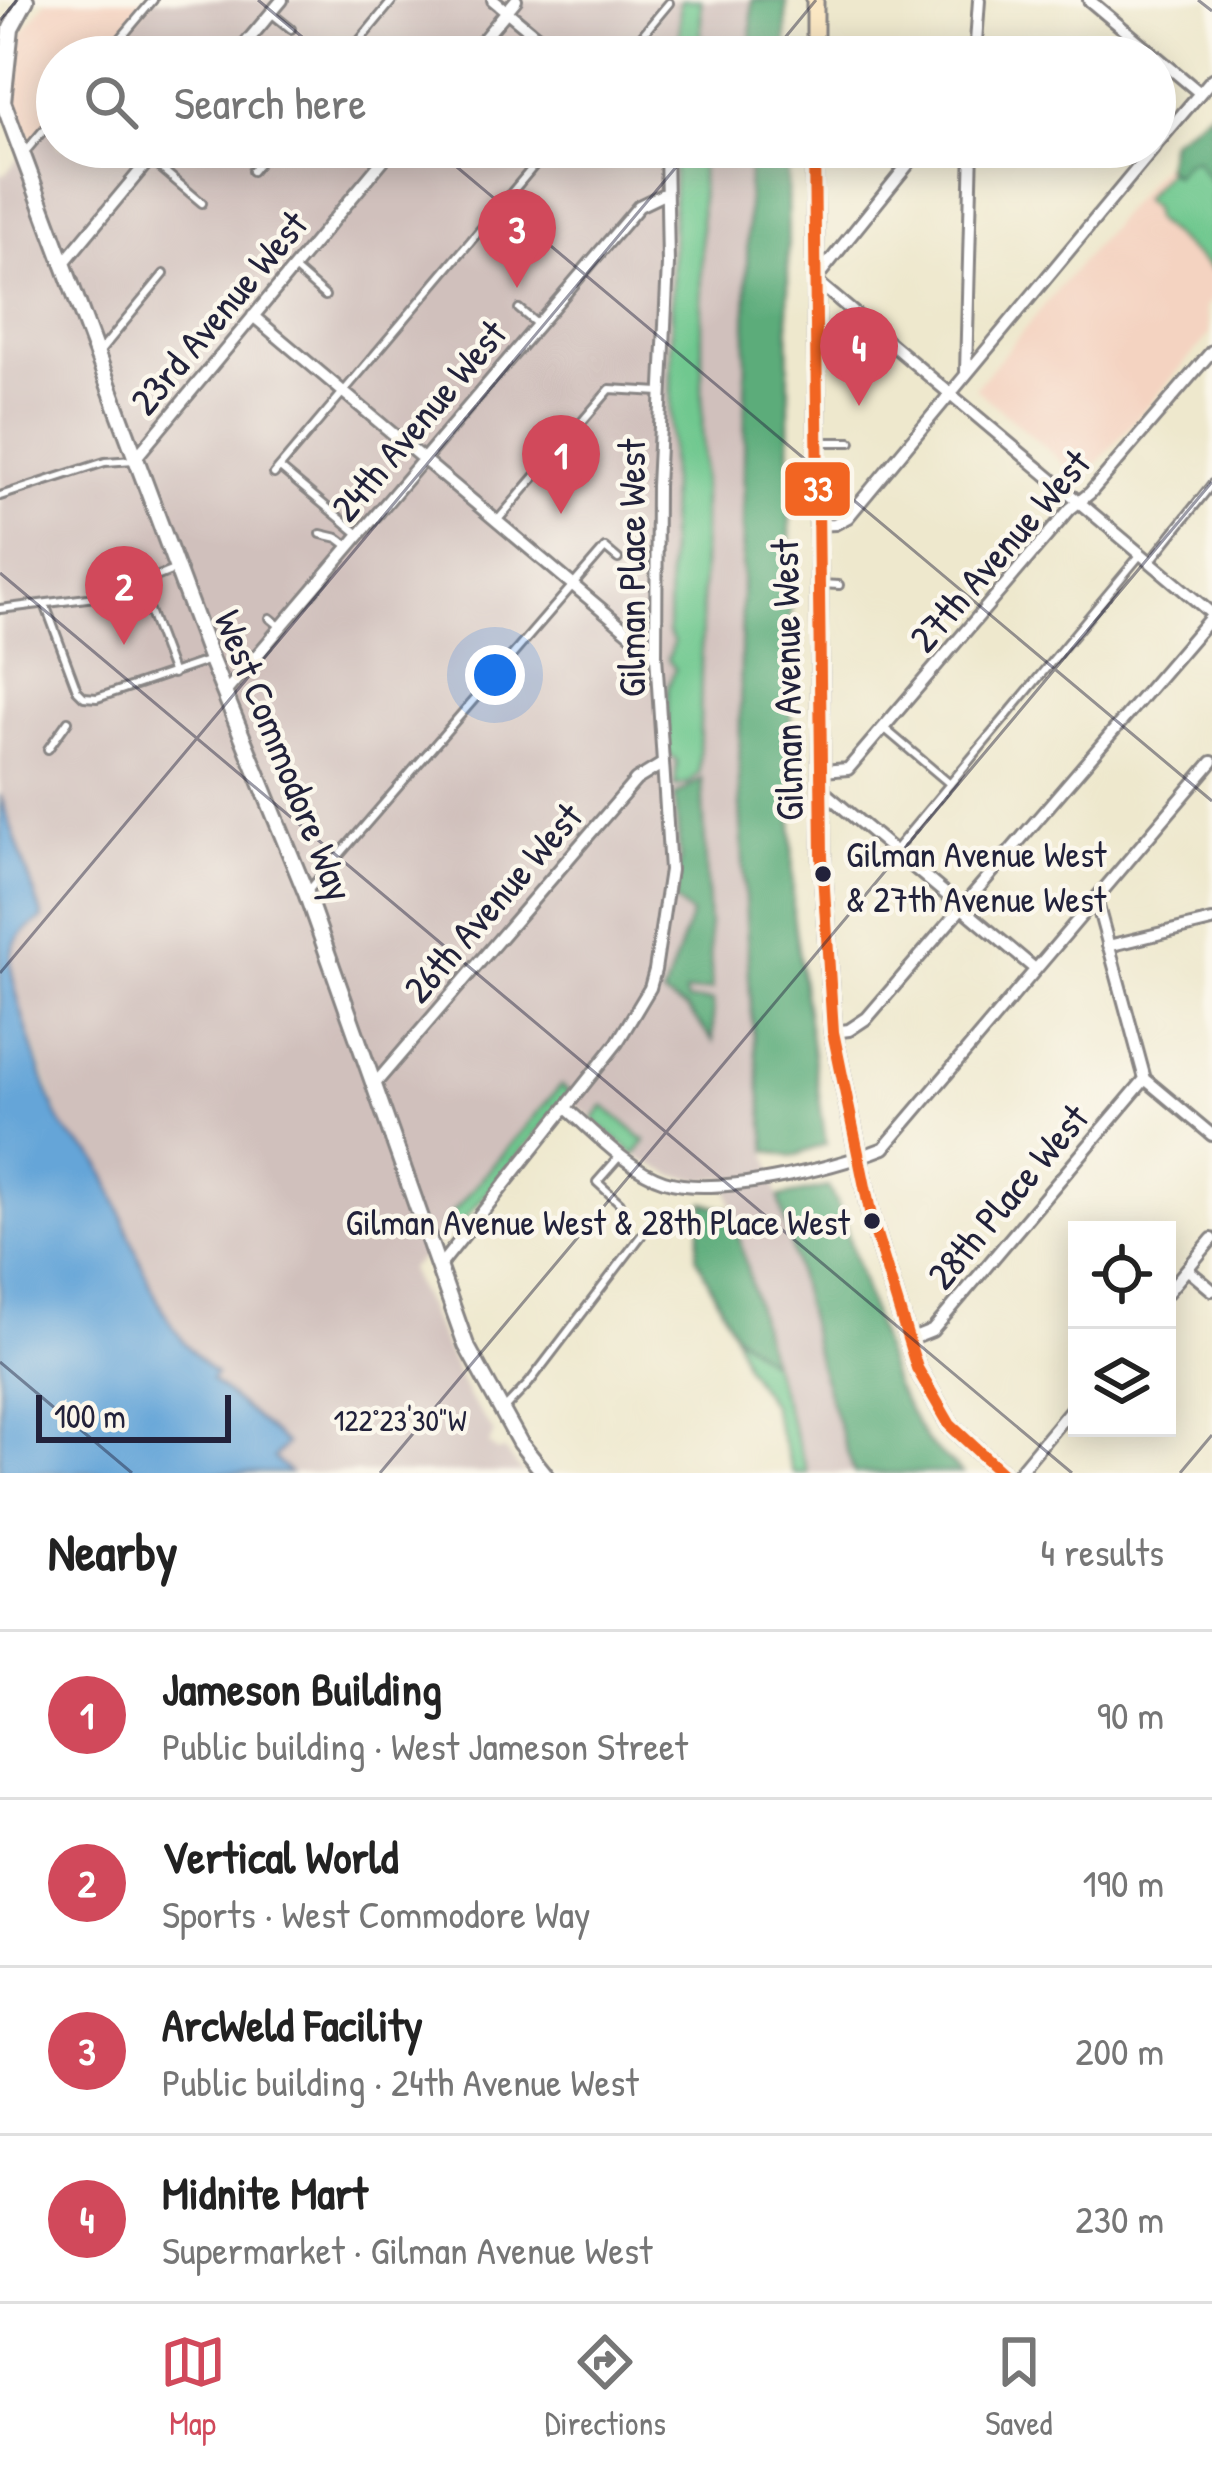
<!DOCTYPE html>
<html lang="en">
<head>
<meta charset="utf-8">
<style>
  :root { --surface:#fff; --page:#f6f6f6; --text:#222; --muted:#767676; --line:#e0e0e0; --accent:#d1495b }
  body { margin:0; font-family:"Patrick Hand",sans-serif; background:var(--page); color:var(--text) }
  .controls { position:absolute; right:36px; bottom:36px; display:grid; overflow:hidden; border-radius:0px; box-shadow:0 6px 30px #0003 }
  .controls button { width:108px; height:108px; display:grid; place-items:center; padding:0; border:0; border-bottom:3px solid var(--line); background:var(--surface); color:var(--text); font:60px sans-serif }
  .scale { position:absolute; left:36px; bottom:30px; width:195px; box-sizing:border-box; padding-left:12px; border:6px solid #22223b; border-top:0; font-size:33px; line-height:42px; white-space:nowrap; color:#22223b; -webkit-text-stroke:9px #fbf7ec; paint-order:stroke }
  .you { position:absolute; left:495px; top:675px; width:42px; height:42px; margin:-30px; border:9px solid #fff; border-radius:50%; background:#1a73e8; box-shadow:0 0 0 18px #1a73e833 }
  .badge { display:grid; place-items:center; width:78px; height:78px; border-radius:50%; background:var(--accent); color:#fff; font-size:39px; font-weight:700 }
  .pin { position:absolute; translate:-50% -99px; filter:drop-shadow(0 3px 6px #0008) }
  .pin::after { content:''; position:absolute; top:63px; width:42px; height:36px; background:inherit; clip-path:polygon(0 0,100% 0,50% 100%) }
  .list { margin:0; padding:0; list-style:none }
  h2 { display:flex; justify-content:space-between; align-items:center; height:156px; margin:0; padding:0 48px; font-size:51px }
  h2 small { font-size:39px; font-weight:400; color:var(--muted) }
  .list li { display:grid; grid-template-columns:78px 1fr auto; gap:36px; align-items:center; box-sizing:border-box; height:168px; padding:0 48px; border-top:3px solid var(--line) }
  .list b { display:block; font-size:45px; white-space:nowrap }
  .list p { margin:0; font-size:39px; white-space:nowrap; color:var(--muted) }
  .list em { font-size:39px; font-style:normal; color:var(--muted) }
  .icon { flex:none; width:66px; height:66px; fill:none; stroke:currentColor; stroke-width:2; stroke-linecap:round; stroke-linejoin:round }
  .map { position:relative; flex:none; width:1212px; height:1473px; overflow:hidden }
  .search { position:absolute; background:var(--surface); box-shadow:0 6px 30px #0003; left:36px; right:36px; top:36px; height:132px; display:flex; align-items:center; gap:30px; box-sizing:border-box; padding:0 42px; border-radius:66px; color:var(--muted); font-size:45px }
  .sheet { height:828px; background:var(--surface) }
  nav { display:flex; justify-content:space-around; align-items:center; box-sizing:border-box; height:168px; border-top:3px solid var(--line); background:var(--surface); font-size:33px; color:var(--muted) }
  nav a { display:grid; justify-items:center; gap:6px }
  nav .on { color:var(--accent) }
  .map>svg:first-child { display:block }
</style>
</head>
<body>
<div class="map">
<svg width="1212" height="1473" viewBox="0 0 1212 1473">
  <rect width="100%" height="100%" fill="#fbf7ec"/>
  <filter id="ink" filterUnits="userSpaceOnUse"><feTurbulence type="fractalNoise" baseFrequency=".00833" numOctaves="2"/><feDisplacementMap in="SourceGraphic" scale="24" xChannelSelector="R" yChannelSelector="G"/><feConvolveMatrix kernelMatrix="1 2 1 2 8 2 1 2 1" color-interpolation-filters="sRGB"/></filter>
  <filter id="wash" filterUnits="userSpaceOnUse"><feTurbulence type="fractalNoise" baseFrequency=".004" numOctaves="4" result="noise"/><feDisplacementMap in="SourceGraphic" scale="48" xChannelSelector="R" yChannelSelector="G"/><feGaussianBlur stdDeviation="2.7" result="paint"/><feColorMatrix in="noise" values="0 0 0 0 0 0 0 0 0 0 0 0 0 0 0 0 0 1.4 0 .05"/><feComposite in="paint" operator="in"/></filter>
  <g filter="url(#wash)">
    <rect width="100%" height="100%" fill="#eee8cd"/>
    <path fill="#f4d3c1" d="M47,0H152L105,57H57V113L34,141L14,112L21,35Z
      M1189,133L1212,152V299L1205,307L1210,334L1083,480L975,388Z"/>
    <path fill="#d0c0bc" d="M153,0H752L751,57H105Z
      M57,114V147H749L739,783L751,1013L767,1150L819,1365L854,1473H807L755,1307L725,1177L706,1180L676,1176L643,1161L567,1098L462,1223L409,1269L468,1396L494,1433L489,1445L498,1452L503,1449L523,1473H261L210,1380L208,1368L169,1326L150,1322L141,1265L99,1160L64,1129L15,991L11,957L19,935L43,918L0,795V171L3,176Z"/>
    <path fill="#6fc88f" stroke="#487565" stroke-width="3" d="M680,0H701V57H679Z
      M674,147H701L703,559L699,773L689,783L675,786L677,761L668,754V687L675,669L668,659L674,642L668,633Z
      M1195,159L1212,184V270L1154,220L1152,208L1142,200L1168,170L1174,175L1186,162Z
      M561,1085L571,1093L462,1223L452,1232L445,1228L443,1224Z
      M604,1106L646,1141L635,1155L593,1120Z
      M734,1333L771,1363L808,1473H793L770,1403L745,1366Z"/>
    <path fill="#5bac7a" stroke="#3e675a" stroke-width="3" d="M752,0H786V57H751Z
      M1212,110V184L1195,159L1186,162L1174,176L1165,167L1170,140Z
      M749,147H787L793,915L826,1144L792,1157L767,1150L751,1013L739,783Z
      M702,779L712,990L685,993L687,1001H713V1041L687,1009L663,996L691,915L675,901L680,857L675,796Z
      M828,1187L840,1210L894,1384L927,1442L962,1473H854L819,1365L779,1197Z
      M704,1203L732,1210L771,1363L734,1333L696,1256Z"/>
    <path fill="#65a5d8" stroke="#44648a" stroke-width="3" d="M0,795L43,918C27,929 12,938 11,959C9,984 50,1103 63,1127C72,1142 93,1149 101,1166C136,1239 150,1320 215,1374L211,1380L286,1444L274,1458L290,1473H0Z"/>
  </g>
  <g filter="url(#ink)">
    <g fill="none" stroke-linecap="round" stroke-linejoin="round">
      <g stroke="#888584" stroke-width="12">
        <path id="service" d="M271,13L291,29
          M105,57L153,0
          M346,57L393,0
          M624,57L669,3
          M25,152L57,114
          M150,159L202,203
          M252,171L272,147
          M293,268L325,296
          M519,309L538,325
          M98,354L164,274
          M819,442H851
          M819,465H843
          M280,468L360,535
          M274,474L550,147
          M0,496L105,462L134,460
          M497,521L610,389L660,392
          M321,534L338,538L350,547
          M1150,562L1212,484
          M139,584L173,674
          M820,584L839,585
          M45,604L77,690L84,697L97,698L207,661
          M0,609L111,595L176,569
          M270,618L281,627
          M884,728L950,784
          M48,749L68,721
          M895,850L1141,554
          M309,890L605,548L618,559
          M619,1157L597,1182L620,1203
          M504,1409L529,1383L641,1236"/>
      </g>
      <g stroke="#888584" stroke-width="16">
        <path id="minor" d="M493,0L562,57
          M1089,0L1200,93
          M234,57L282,0
          M469,57L516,0
          M975,57L979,0
          M1155,146L1212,79
          M922,147L815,280L1212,614
          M62,265L160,147
          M253,316L656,655
          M966,372L972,147
          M134,460L394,147
          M816,525L835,524L848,517L1155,147
          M224,694L639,206L664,194
          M822,771L848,769L1070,509L1090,493L1212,351
          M823,791L1035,969
          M1096,899L1145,1079L1212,1135
          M1108,946L1212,921
          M833,1032L849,1030L867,1018L1212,616
          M374,1085L636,780L662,764
          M567,1109C595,1133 628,1169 664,1181C716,1198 833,1168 884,1148L1212,762
          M438,1268L617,1043L650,988L655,970L670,870L656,655L657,486L668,265L666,147
          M1187,1269L1212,1290
          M1167,1293L1212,1239
          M907,1341L932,1331L1145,1079
          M1018,1473L1077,1402"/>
      </g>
      <g stroke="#888584" stroke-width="20">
        <path id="tertiary" d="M26,0L11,28L3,102L211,660L306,893L466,1345L520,1443L544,1473"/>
      </g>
      <g stroke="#888584" stroke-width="21">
        <path id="secondary" d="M815,57V0
          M814,147L822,857L833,1032L872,1221L917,1368L950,1425L1002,1473"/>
      </g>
      <use href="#service" stroke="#fff" stroke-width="6"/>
      <use href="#minor" stroke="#fff" stroke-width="10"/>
      <use href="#tertiary" stroke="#fff" stroke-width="14"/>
      <use href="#secondary" stroke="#fbe7c3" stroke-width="15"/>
      <g stroke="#fbf7ec" stroke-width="21">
        <path id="bus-1" d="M814,147L822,857L833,1032L872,1221L917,1368L950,1425L1002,1473"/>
      </g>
      <use href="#bus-1" stroke="#f26522" stroke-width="12"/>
    </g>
  </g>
  <path fill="none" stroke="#22223b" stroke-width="3" stroke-opacity="0.45" d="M258,0L326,57M1198,0L1212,11M0,20L17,0M769,57L816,0M433,147L1212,801M0,573L1072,1473M0,973L693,147M0,1362L132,1473M380,1473L1212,482M1180,1473L1212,1435"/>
  <g fill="#22223b" stroke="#fbf7ec" stroke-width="4.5">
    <circle cx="823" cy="874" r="10"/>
    <circle cx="872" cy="1221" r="10"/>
  </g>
  <g text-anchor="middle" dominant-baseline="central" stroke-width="9" stroke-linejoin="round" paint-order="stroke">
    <g font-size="36" fill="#22223b" stroke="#fbf7ec" text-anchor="start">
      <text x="846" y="853">Gilman Avenue West<tspan x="846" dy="45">&amp; 27th Avenue West</tspan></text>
      <text x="850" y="1221" text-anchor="end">Gilman Avenue West &amp; 28th Place West</text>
    </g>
    <g font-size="39" fill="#22223b" stroke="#fbf7ec">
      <text transform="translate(218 312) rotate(-50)">23rd Avenue West</text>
      <text transform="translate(418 420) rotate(-50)">24th Avenue West</text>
      <text transform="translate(999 550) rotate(-49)">27th Avenue West</text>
      <text transform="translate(630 568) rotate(-90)">Gilman Place West</text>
      <text transform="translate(786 680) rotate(-91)">Gilman Avenue West</text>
      <text transform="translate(285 755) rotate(68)">West Commodore Way</text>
      <text transform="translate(492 902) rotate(-49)">26th Avenue West</text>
      <text transform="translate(1007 1196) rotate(-50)">28th Place West</text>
    </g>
  </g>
  <g font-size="30" text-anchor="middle" fill="#22223b" stroke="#fbf7ec" stroke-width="9" stroke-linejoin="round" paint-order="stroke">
    <text x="400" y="1431">122°23'30"W</text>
  </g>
  <rect stroke="#fbf7ec" stroke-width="4.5" x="783" y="460" width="69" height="58" rx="12" fill="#f26522"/>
  <g font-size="33" text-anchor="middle" font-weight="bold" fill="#fff">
    <text x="818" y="501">33</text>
  </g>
</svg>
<div class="controls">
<button><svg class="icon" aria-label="locate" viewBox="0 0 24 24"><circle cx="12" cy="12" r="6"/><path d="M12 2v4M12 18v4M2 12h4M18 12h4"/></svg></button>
<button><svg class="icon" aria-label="layers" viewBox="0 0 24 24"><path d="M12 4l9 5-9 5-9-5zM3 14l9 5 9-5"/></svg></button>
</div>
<div class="scale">100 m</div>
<div class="you"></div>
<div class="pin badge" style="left:561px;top:514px">1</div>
<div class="pin badge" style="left:124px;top:645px">2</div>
<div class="pin badge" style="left:517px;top:288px">3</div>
<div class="pin badge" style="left:859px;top:406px">4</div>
<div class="search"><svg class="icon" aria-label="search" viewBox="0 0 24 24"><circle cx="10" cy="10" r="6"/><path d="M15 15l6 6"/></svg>Search here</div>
</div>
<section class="sheet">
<h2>Nearby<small>4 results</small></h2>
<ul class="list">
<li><span class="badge">1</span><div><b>Jameson Building</b><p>Public building · West Jameson Street</p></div><em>90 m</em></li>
<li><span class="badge">2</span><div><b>Vertical World</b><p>Sports · West Commodore Way</p></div><em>190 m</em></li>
<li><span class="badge">3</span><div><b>ArcWeld Facility</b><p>Public building · 24th Avenue West</p></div><em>200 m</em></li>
<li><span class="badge">4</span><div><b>Midnite Mart</b><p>Supermarket · Gilman Avenue West</p></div><em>230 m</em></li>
</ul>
</section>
<nav>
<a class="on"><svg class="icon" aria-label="map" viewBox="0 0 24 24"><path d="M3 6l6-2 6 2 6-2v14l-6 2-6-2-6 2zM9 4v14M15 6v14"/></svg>Map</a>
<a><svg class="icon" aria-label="directions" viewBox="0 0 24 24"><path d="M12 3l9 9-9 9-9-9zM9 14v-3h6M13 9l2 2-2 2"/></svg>Directions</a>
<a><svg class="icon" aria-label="saved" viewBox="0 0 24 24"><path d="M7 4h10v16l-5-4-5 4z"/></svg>Saved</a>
</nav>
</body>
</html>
